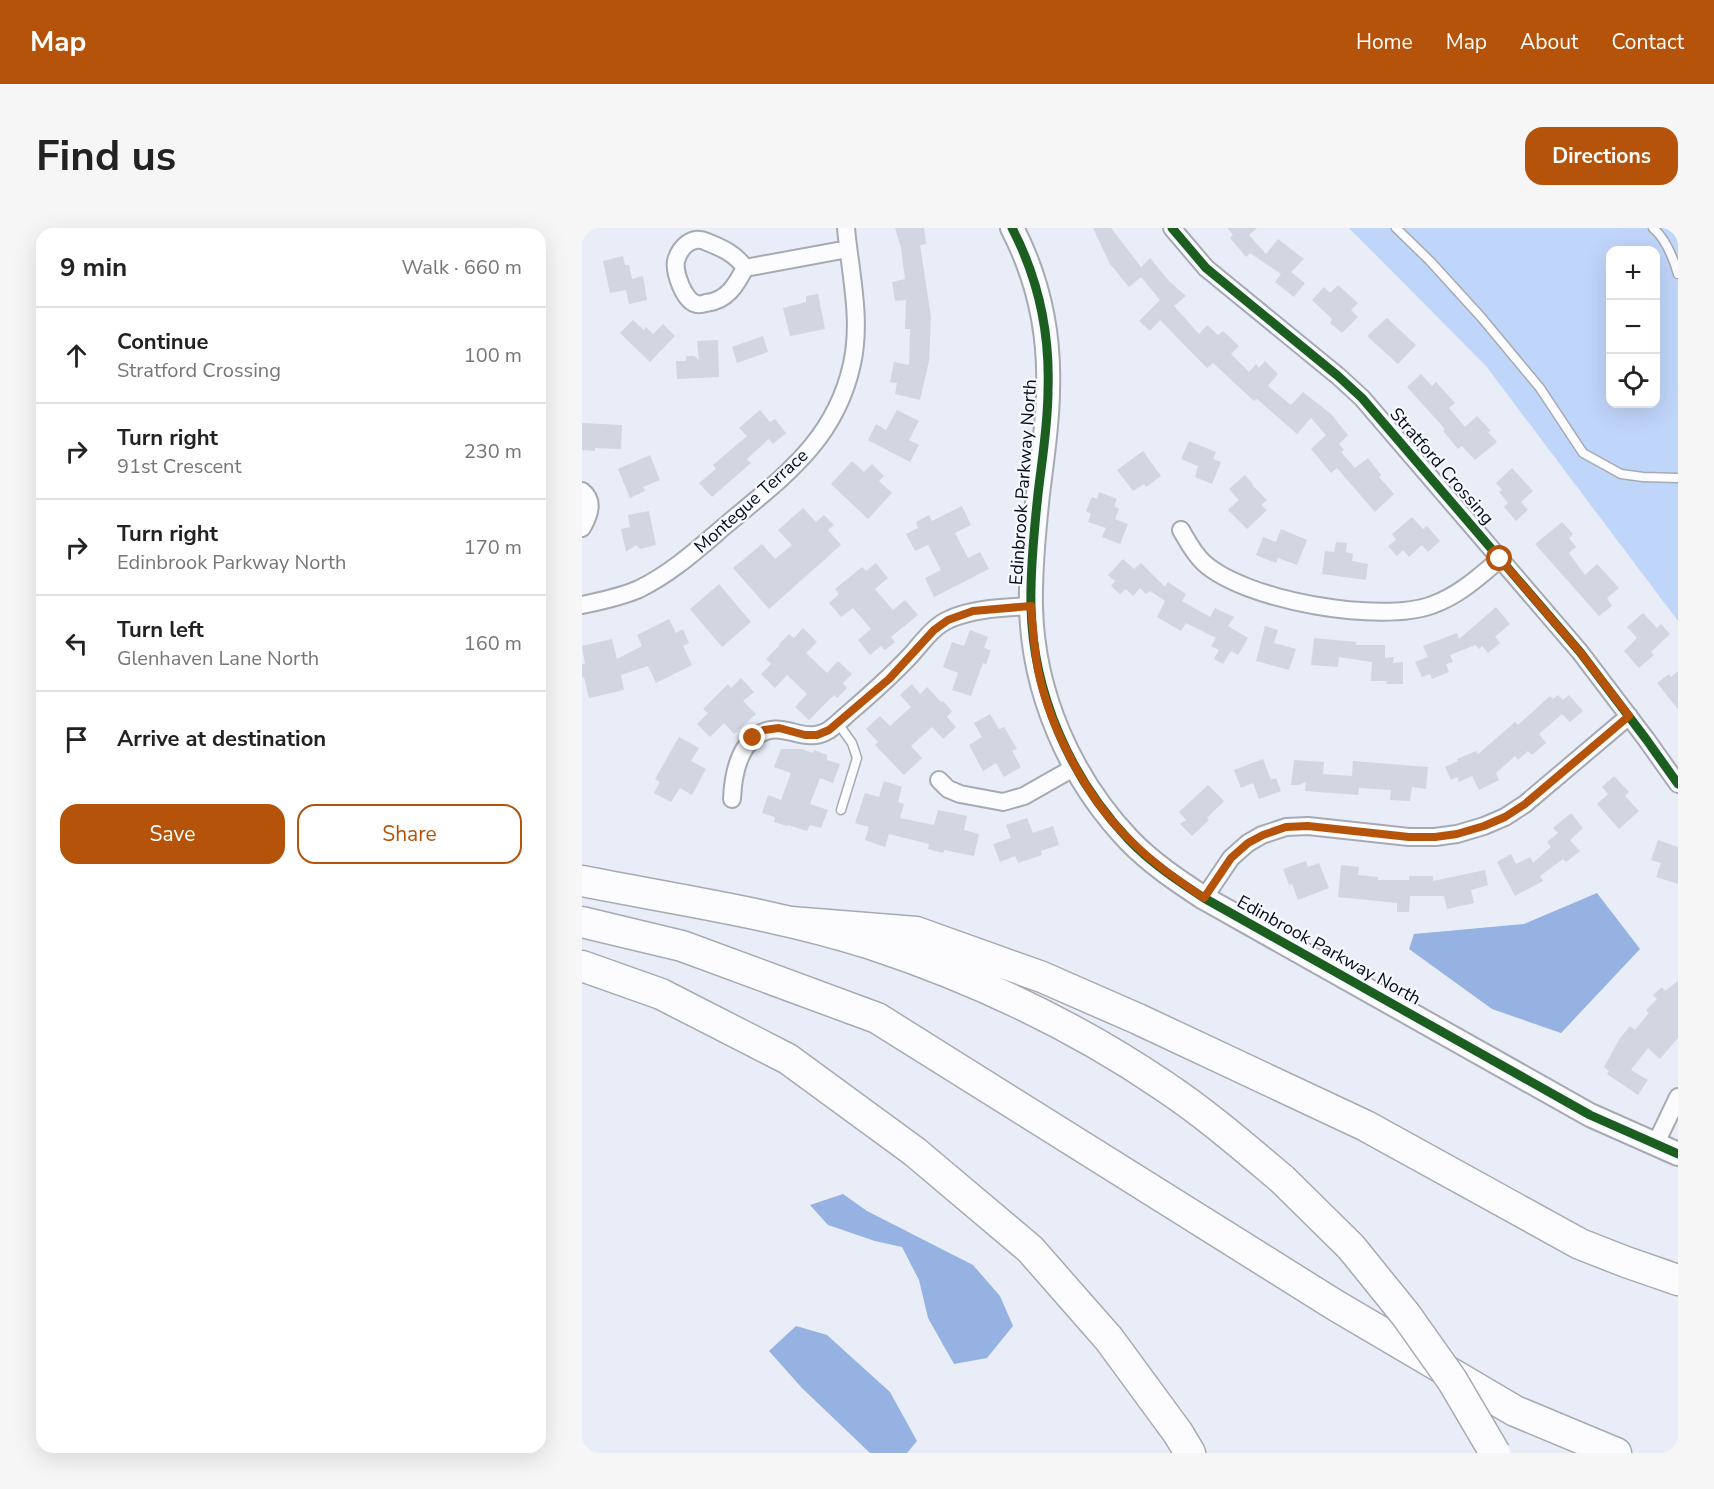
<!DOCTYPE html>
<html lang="en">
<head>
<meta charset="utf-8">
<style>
  :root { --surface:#fff; --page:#f6f6f6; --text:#222; --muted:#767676; --line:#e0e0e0; --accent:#b45309 }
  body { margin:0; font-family:"Nunito Sans",sans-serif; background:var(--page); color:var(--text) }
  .controls { position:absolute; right:18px; top:18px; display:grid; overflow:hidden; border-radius:12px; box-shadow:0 6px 24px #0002 }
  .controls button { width:54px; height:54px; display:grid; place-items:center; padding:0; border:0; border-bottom:2px solid var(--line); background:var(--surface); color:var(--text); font:30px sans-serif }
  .stop { position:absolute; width:18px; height:18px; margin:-14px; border:4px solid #b45309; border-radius:50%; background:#fff }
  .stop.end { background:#b45309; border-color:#fff; box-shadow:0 2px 6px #0008 }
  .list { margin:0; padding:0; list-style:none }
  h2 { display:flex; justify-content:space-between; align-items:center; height:78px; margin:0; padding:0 24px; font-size:26px }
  h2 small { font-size:20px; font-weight:400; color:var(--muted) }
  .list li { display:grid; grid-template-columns:39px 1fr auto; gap:18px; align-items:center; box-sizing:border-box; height:96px; padding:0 24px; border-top:2px solid var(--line) }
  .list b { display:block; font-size:22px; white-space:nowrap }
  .list p { margin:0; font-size:20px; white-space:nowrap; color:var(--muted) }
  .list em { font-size:20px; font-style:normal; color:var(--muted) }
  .actions { display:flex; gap:12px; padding:18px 24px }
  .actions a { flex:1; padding:14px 0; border:2px solid var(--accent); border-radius:18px; text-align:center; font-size:21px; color:var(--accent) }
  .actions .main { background:var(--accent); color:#fff }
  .icon { flex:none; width:33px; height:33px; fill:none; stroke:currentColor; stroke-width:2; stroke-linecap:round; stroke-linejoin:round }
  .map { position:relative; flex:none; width:1096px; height:1225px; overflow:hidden; border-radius:18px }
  header { display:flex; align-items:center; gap:36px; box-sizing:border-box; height:84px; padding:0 30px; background:var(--accent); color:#fff }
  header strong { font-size:28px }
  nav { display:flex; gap:33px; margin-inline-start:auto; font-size:21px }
  .intro { display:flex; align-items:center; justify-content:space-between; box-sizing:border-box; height:144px; padding:0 36px }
  h1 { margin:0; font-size:42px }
  .button { padding:15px 27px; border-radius:18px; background:var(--accent); color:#fff; font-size:21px; font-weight:700 }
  main { display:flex; gap:36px; padding:0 36px }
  aside { flex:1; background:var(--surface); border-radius:18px; box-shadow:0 6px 24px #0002 }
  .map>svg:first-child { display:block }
</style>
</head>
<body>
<header>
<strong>Map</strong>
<nav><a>Home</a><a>Map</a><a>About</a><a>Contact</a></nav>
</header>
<div class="intro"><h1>Find us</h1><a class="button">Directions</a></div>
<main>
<aside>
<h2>9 min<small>Walk · 660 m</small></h2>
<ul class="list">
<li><svg class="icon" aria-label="ahead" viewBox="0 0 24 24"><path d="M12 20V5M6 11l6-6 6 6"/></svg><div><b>Continue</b><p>Stratford Crossing</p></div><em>100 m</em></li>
<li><svg class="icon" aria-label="right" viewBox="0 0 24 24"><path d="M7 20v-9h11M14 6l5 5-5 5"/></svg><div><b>Turn right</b><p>91st Crescent</p></div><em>230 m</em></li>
<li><svg class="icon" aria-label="right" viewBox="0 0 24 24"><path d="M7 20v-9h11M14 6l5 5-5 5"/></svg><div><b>Turn right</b><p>Edinbrook Parkway North</p></div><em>170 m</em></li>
<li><svg class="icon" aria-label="left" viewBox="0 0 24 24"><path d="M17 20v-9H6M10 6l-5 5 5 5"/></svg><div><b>Turn left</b><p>Glenhaven Lane North</p></div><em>160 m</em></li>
<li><svg class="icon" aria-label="arrive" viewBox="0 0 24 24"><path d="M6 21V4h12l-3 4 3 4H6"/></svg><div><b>Arrive at destination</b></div></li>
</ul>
<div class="actions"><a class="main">Save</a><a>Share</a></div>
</aside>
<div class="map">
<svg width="1096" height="1225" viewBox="0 0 1096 1225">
  <rect width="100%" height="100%" fill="#e8edf7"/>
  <path fill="#c0d5fa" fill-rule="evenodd" d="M767,0H1096V393L904,138ZM1028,22H1074V176H1028Z"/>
  <path fill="#96b2e2" d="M1015,665L1058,721L979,805L910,781L827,721L832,706L942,696Z
    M261,966L285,983L391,1037L418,1068L431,1098L405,1130L372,1136L346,1090L337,1052L320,1019L293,1013L246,997L228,977Z
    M214,1098L245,1107L308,1164L335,1213L325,1225H288L220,1160L187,1123Z"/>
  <path fill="#d1d6e0" d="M313,0H342L344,16L338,17L349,89L347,133L338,172L313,166L315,155L308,154L312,134L327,137L328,101H323L324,72L313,73L310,54L323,51L319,20Z
    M511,0H529L559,39L568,30L587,53L604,68L592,78L617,106L625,97L636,107L641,103L657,118L649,126L667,144L674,136L677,140L683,133L696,146L686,158L709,177L721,164L749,186L766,207L757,216L762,222L759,224L773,240L786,230L799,247L797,249L812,266L793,284L755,240L749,245L729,221L744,207L729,190L715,206L675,171L672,173L631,135L625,140L578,92L568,103L557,93L578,72L559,49L547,59L528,36Z
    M645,0H675L667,7L684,26L696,11L722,31L709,44L723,55L712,69L693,54L699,46L668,25L664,29L648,10L651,7Z
    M41,28L43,37H47L50,51L61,48L65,72L47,76L44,62L28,65L21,33Z
    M756,57L776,75L769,82L776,89L760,105L748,95L750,91L730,72L742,59L748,65Z
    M236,66L243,101L208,108L201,80L224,74V68Z
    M805,90L834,117L816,136L785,108Z
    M51,92L62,102L64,99L71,106L81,96L93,108L68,134L38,105Z
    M181,108L186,124L155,135L150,119Z
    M136,112L137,149L95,151L94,133H104V128H112L117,132L115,113Z
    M839,146L850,158L854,154L873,175L867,180L883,199L895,188L909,203L906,204L915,214L893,232L880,218L876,221L861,203L863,201L825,159Z
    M178,182L188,194L193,191L204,205L191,216L187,211L165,231L169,235L130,269L117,255L134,241L131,237L165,208L157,200Z
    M315,182L337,193L327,212L337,217L328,234L286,212L294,196L304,202Z
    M0,195L40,197L39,221L13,220V223L0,222Z
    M607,213L634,224L631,231L639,234L630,256L613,249L616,238L599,231Z
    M561,223L579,248L564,259L562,256L551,263L535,242Z
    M68,227L78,252L61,259L63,263L48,270L36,241Z
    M270,233L282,244L290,236L302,248L297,253L310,265L286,291L249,256Z
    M930,240L951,263L939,274L946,282L934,293L922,279L926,275L917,264L920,262L914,255Z
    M663,247L671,256L670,257L685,272L679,277L685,282L665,301L646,282L657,272L647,261Z
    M517,264L535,271L532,278L537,281L533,291L546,296L538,316L520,309L524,300L506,294L509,286L504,283L510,269L515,271Z
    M380,278L389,297L373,305L386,330L398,324L407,341L352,369L343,350L359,342L346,317L333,323L324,306L336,300L334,294L347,287L350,293Z
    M221,280L234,294L242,287L252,297L246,302L259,317L187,381L151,340L180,316L193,331L210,317L196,302Z
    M67,283L74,317L58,321L54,317L44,324L39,301L48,299L46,287Z
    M830,289L841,301L845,298L858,313L846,324L840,317L827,329L821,322L815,328L806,318L814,312L810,306Z
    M980,294L991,306L987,310L994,319L987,325L1003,347L1015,336L1037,360L1025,370L1030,378L1017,388L953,316Z
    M699,301L725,312L715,337L696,330L694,335L674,327L681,309L694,314Z
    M754,314L765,315L764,324L771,326L770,333L786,336L784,352L740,346L743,323L752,324Z
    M541,331L552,341L559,335L583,359L586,354L604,366L600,373L628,389L633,380L652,389L646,398L666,410L656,427L649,423L641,436L632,431L637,422L629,418L634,410L604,395L599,403L575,389L583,373L568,363L564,366L558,360L551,368L544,361L538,366L529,358L533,353L526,347Z
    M294,335L306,350L293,361L311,382L323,372L336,387L309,409L313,414L303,422L299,418L288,427L276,412L289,401L271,380L259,389L247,375L257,366L253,361L269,348L280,339L284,343Z
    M137,356L169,394L140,419L108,381Z
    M914,379L928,396L913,409L918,415L906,425L900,418L897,421L893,417L868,427L871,434L864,436L867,444L850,451L848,446L840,449L833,434L846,429L841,418L875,405L877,411Z
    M1061,385L1075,400L1079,396L1088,406L1069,424L1072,427L1057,440L1042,423L1055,410L1045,399Z
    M87,391L94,405L101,401L107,415L101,418L110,437L74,455L66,438L39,447L42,462L7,470L2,449L0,450V436H3L0,418L30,411L35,431L60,418L55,407Z
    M683,398L696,402L692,415L714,421L707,442L674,433Z
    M221,400L235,414L224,425L245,445L256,433L270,446L261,455L265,460L255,470L252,467L227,492L213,479L225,466L205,447L193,460L179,446L189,436L184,431L198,417L197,416L207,406L212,410Z
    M388,402L406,409L402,420L409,422L404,436L401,435L389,468L370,462L376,445L361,439L370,414L382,418Z
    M732,410L774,414V417H803V430L812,429L811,435L821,434V456H804L805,453H789L790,434L757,429L756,439L729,437Z
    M1096,443V481L1075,455L1087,446L1089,449Z
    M159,450L172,464L161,473L174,486L152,506L142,495L128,509L115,496L126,485L121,481L146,456L149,460Z
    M330,456L338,466L345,459L359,474L361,473L370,483L365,489L374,499L361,511L350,499L329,518L340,530L322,547L293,517L296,514L284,501L298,488L308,498L329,479L318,467Z
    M976,467L981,472L987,467L1001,483L988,494L980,486L957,506L964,515L950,527L946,523L936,532L933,528L914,545L917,552L897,562L890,548L877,554L875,549L869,552L863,539L876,533L875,531L894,523L896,526L933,494L936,497L968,468L971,471Z
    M408,486L417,501L422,499L435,521L430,523L439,539L422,549L414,535L401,543L387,517L400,509L392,495Z
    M97,509L117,520L109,533L124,541L110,567L98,560L89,574L72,565L78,554L73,551Z
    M199,521H220L231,525L232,522L245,527V532L258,536L251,555L238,550L228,576L246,582L239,600L228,597L225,603L206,597L205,598L192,594L193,589L180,585L186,567L199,572L209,545L192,539Z
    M681,531L689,552L694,550L699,563L677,571L671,555L659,560L652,542Z
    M712,532L742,534L741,546L770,548L771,533L846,539L844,561L830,559L828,573L808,572L809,562L777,560L776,567L723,563L724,554L716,557H709Z
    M1032,548L1047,564L1043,568L1057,583L1037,601L1015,576L1026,566L1020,559Z
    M302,553L320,559L316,574L322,576L318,590L352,597L356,582L385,588L382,602L397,606L392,628L362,622L361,625L346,621L347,616L307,606L303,619L283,612L287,599L273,595L283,565L297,569Z
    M626,557L642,573L625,590L627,592L610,608L598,596L604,592L597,584Z
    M989,585L1001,600L988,612L998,623L984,634L981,631L958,648L961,653L933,668L915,634L929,626L934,636L948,629L951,635L969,619L965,614L976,605L971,600Z
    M445,590L451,605L471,598L477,617L459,623L460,627L436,635L433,628L418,634L411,616L429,610L424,597Z
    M1076,612L1096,619V656L1074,649L1079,635L1069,632Z
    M724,633L726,639L737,635L747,660L716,672L710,656L707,657L701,641Z
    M759,637L777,639L776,647L796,649V652H827V648H851V653L903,642L906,657L889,662L892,675L865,681L862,668H828L827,684H815V675L756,669Z
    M1096,753V810L1078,831L1066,820L1049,842L1066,852L1056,867L1025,846L1027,843L1022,839L1038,810L1048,798L1053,802L1067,785L1064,782L1075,771L1071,767L1080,759L1083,763Z"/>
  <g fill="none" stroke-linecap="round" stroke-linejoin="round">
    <g stroke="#a5aab3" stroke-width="11">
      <path id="lane" d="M814,0L848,33L899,89L958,160L1001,225L1039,246L1061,249L1096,250
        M1071,0C1084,11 1091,29 1096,46
        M255,494L270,515L275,530L259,582"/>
    </g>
    <g stroke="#a5aab3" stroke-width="20">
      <path id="street" d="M590,0L624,40L756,148L780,170L998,424L1064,511L1096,556
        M163,40C154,26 140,20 125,14C111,7 98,18 94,33C92,44 102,74 115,76C118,77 121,76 124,75C145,73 154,57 163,40L266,21
        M0,263C13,273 7,288 0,300
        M599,302C606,314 612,326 622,335C664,373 799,396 850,377C876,368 897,349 918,331
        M0,377C19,373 39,369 57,361C90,345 117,320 144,297C202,248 253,213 270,136C280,91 268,44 264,0
        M357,552L366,561L378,566L421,574L442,568L493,539
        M150,571C151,549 155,523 173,509C200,488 220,519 247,502C254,497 261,490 268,484C289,466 309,448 328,428C340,415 351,398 368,391C393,380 422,380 449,378
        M622,670L649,630L666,615L680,607L704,599L726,598L827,609H853L875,606L902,598L923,589L943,576L1047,488
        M1073,917L1096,869"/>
    </g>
    <g stroke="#a5aab3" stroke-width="26">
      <path id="secondary" d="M430,0C456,50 468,106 466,162C466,197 460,231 456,266C452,303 448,342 449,379C451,465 488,550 547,612C569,635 596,653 622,670L1008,887L1096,926"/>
    </g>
    <g stroke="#a5aab3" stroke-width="33">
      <path id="highway" d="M0,653C96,672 195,686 289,716C392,750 492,797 582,858C624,886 662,919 700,951
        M0,694L100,718L295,790L753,1077L933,1183L1034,1225
        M209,694L334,704L460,749L556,791L784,898L998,1016L1044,1034L1096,1052
        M0,738L79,766L206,831L333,924L448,1021L527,1111L596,1205L608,1225"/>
    </g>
    <use href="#lane" stroke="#fcfcfe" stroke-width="8"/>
    <use href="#street" stroke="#fcfcfe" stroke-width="16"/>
    <use href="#secondary" stroke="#fcfcfe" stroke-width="22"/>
    <use href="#highway" stroke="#fcfcfe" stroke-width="30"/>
    <g stroke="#a5aab3" stroke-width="33" stroke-linecap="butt">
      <path id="highway-bridge" d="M700,951L769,1019L824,1087L870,1152L913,1225"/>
    </g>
    <use href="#highway-bridge" stroke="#fcfcfe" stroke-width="30"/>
    <g stroke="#f6f9ff" stroke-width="13">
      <path id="cycleway" d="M430,0C456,50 468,106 466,162C466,197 460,231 456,266C452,303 448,342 449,379C451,465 488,550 547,612C569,635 596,653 622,670L1008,887L1096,926
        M590,0L624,40L756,148L780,170L998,424L1064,511L1096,556"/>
    </g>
    <use href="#cycleway" stroke="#1b5e20" stroke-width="9"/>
  </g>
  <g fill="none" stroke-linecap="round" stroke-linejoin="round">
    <path stroke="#b45309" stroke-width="8" d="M171,510L182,502L197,500L223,507H235L247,502L307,451L352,402L366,392L391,383L449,378C451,400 452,421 456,442C468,501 506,573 550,614C572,636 597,653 622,670L649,630L666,615L681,607L704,599L726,598L827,609H853L875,606L902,598L923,589L943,576L1047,488L998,424L918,331"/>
  </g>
  <g text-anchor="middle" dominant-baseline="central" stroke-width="4.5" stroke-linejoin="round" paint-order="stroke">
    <g font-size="18" fill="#070b14" stroke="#f6f9ff">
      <text transform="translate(860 238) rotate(49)">Stratford Crossing</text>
      <text transform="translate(441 254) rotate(-86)">Edinbrook Parkway North</text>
      <text transform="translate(169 273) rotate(-42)">Montegue Terrace</text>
      <text transform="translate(747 722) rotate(29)">Edinbrook Parkway North</text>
    </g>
  </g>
</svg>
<div class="controls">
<button>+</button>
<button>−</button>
<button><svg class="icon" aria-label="locate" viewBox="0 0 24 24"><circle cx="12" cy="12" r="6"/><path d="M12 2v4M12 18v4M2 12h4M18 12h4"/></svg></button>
</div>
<div class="stop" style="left:918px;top:331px"></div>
<div class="stop end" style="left:171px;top:510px"></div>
</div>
</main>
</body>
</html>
